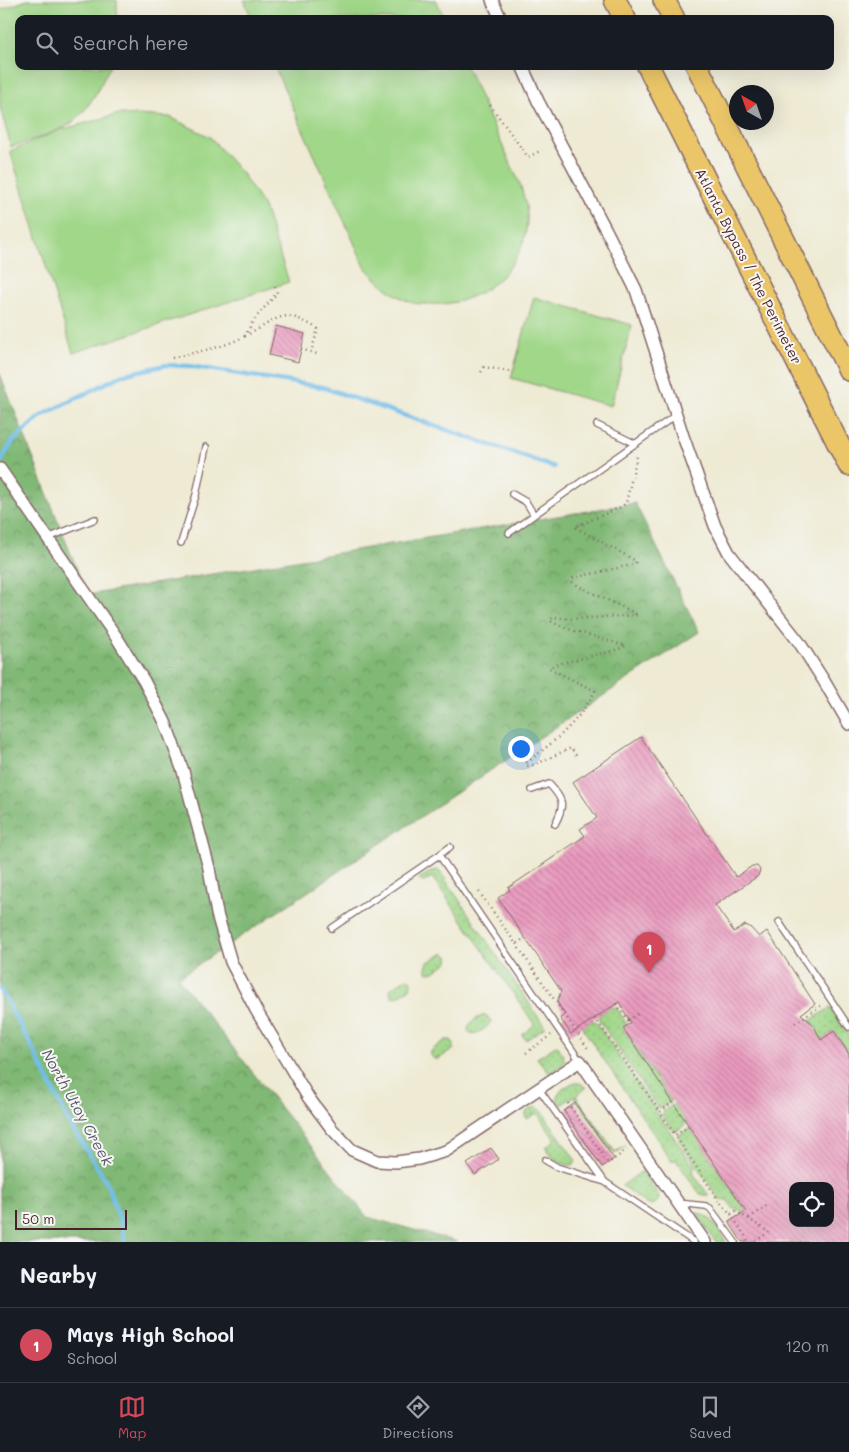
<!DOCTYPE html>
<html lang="en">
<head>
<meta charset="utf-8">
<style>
  :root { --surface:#171b24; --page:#242831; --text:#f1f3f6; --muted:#9ea1a6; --line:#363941; --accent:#d1495b }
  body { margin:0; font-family:Mali,sans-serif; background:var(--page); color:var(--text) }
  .controls { position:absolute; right:15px; bottom:15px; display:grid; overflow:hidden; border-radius:10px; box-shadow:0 5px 20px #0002 }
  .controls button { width:45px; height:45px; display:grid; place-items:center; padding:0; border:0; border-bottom:1px solid var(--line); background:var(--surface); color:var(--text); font:25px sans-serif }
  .compass { position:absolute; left:729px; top:85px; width:45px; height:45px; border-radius:50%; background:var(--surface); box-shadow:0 5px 20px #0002; rotate:320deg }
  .scale { position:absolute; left:15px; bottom:12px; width:112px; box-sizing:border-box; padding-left:5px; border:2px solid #4a1f2b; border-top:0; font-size:14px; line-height:18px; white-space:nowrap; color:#4a1f2b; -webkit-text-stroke:4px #f6f6f2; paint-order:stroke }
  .you { position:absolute; left:520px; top:748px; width:18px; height:18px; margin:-12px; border:4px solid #fff; border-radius:50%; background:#1a73e8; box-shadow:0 0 0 8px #1a73e833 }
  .badge { display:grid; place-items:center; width:32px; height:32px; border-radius:50%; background:var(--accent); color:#fff; font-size:16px; font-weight:700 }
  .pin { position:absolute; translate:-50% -41px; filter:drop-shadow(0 1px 2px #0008) }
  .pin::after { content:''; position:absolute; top:26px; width:18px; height:15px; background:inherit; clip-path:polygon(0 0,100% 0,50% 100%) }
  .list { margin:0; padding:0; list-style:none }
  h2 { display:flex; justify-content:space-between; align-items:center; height:65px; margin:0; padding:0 20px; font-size:21px }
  h2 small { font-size:16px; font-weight:400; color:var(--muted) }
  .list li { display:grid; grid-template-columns:32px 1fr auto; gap:15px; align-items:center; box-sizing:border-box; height:75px; padding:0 20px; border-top:1px solid var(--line) }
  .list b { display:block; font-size:19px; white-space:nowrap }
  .list p { margin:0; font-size:16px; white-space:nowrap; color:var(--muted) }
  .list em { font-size:16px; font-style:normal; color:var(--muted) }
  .icon { flex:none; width:28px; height:28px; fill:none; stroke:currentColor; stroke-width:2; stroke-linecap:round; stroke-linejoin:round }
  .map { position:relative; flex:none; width:849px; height:1242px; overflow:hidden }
  .search { position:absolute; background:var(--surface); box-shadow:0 5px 20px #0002; left:15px; right:15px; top:15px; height:55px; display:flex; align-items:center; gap:12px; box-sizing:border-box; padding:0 18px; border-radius:10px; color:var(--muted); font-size:19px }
  .sheet { height:140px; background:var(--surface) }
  nav { display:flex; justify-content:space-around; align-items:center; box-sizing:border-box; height:70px; border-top:1px solid var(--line); background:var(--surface); font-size:14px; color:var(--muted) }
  nav a { display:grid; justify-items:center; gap:2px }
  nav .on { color:var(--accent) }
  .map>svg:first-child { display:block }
</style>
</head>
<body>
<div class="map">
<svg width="849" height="1242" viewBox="0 0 849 1242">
  <defs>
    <pattern id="grass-dots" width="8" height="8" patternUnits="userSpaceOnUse" patternTransform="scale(1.25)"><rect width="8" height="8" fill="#a0d789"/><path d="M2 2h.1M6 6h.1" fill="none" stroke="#8bb876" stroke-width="1.8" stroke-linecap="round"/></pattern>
    <pattern id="forest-crowns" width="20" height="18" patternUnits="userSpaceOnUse" patternTransform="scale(1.25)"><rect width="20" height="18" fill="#80b875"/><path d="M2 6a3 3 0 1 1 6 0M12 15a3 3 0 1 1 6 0" fill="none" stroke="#6b9560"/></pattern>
    <pattern id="building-back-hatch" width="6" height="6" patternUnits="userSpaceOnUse" patternTransform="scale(1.25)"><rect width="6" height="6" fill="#ea9bbf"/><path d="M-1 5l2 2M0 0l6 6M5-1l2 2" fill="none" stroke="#c07e9b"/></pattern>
  </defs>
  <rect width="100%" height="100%" fill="#f6f6f2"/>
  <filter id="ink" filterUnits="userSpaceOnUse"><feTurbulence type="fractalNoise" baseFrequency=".02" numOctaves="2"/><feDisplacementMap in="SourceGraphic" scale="10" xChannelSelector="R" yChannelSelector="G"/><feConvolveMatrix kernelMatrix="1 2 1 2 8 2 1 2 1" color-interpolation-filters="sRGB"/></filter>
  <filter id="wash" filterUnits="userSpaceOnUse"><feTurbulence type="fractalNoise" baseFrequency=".0096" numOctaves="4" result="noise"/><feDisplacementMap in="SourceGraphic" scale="20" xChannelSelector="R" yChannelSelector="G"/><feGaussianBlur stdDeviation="1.12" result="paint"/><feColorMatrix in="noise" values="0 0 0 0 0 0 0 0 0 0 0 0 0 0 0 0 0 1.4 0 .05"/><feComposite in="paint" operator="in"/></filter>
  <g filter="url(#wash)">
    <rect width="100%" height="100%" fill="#eeead3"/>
    <path fill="url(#grass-dots)" stroke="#757b5a" d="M437,870L441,873L545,1027L526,1040L522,1035L534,1025L533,1022L432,877L424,882L420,880V878L432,871Z
      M444,953L449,957L448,962L434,972H427L426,968L428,962Z
      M407,978L412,981L410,988L398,997L391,996L390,989Z
      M611,1007L617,1008L627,1025L623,1028L671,1101L662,1108L657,1107L599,1020V1015Z
      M830,1008L849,1036V1054L834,1031L811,1047L815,1027L813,1023L808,1022Z
      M486,1015L491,1021C488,1028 476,1036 469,1033C465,1024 477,1017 486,1015Z
      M592,1020L596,1022L694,1167L693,1173L709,1196L700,1194L676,1160H671L584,1030L583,1026Z
      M446,1040H451L454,1044L453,1050L438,1059H434L430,1054L432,1050Z
      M557,1045C567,1060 568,1065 549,1073L537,1058Z
      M575,1082L582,1084L586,1088L576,1096L615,1152L626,1146L614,1154L574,1096L561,1105L558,1101C556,1090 567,1086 575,1082Z
      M674,1104L687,1123L677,1131L672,1129L662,1115L664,1111Z
      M535,1107L541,1110L576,1161L574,1165C562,1166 549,1158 546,1147L555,1140L537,1113L527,1119L525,1117L527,1111Z
      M690,1128L749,1215L736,1208L734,1209L727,1200L719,1199L679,1140V1135Z
      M642,1171L659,1196L658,1201L653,1205L646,1204L622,1186Z
      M697,1213C712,1214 718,1230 726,1242H715Z"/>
    <path fill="url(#forest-crowns)" stroke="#656c50" d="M0,374L87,595L635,503L699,632L178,978L367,1217L458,1242H0Z"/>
    <path fill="#a0d789" stroke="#757b5a" d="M27,0H117V19H19V66H110C99,88 86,117 63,128C46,136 28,141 11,147L0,107V10Z
      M244,0H436L445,19H252Z
      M274,66H466L520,184C524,197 528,209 527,222C524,271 476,308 429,304C423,304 416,304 410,302C392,295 378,282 365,267Z
      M119,114L170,117L210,137L243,175L264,207L289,282L73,353L10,151L60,130Z
      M534,297L632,325L611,406L511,378Z"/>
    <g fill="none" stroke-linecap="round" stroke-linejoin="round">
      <path stroke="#70bdea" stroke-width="4.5" d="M0,463L13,441L41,416L122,375L166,365L189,366L322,387L554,467
        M0,989L30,1043L70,1124L106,1181L121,1223L125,1242"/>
    </g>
    <g id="blocks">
      <path fill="url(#building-back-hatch)" fill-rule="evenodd" d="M276,326L305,334L298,362L269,355Z
        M641,737L736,877L752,866H757L760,870L758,876L715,905L734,932L745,925L750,927L759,937L767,931L815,1004L801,1014L813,1024L821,1040L834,1031L849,1054V1242H742L729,1222L746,1211L623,1028L631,1023L619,1002L571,1034L560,1018L565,1015L557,1002L561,991L498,898L510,890L508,888L585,836L580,829L597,818L573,782ZM793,1186H830V1223H793Z
        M575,1103L614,1159L602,1167L564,1111Z
        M491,1148L499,1159L475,1175L467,1164Z"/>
    </g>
  </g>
  <g filter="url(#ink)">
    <use href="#blocks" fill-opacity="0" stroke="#836666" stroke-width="1"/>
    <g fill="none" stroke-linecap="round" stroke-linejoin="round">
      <g stroke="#836666" stroke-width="8">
        <path id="service" d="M597,425L636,444
          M512,494L526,502L534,515L676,415
          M509,533L534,515
          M48,538L95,519
          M181,543L196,495L206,447
          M532,790L549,784C564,800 565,805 555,824
          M439,855L450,847
          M779,922L849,1027
          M332,928L439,855L580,1061
          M539,1089L605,1182L694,1242
          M545,1160L557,1167L605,1182
          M678,1203L706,1206L710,1208L735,1242"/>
      </g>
      <g stroke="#836666" stroke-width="14">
        <path id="minor" d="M492,0L501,19
          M522,66L538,101L607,232L636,290L683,436L715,526L729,553L799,642L824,681L849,724
          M0,469L117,638L144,681L165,722L183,771L209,868L217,914L231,962L256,1010L308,1097L332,1129L352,1150L377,1161L396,1162L419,1159L446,1151L580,1061L705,1242"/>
      </g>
      <g stroke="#836666" stroke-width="24">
        <path id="motorway" d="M615,0L625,19
          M664,0L674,19
          M648,66L849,465
          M697,66L849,370"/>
      </g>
      <path stroke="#836666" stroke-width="2.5" stroke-dasharray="1 4" stroke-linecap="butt" d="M490,105L528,157L542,150
        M275,287L277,293L253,321L245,336C281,319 279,305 318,329L311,352
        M301,349L317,354
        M172,358C198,351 221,349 245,336
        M481,372L484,367L513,372
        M576,755L571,748L534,765L527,766L526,763C554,742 579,722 595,691L549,668L554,665L616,650L626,646L565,628L550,621L553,617L569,619L638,615C617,603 593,595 572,582L573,578L635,564L636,561L575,527L621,507L626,503L637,456
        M479,892L516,944L525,938
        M516,944L589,1050
        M616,1004L630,1023
        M595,1018L660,1112
        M628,1020L638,1014
        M795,1023L823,1004
        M526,1053L551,1035
        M673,1102L660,1112L675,1135
        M568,1103L608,1163L627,1150
        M689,1126L675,1135L719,1201
        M721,1203L731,1214L749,1242
        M731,1214L736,1211L769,1232L754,1242
        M749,1218L768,1205"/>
      <use href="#service" stroke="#fff" stroke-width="5.5"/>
      <use href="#minor" stroke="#fff" stroke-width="11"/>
      <use href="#motorway" stroke="#ebc669" stroke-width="21"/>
    </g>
  </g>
  <g text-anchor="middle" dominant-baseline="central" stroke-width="4" stroke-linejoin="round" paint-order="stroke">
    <g font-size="14" fill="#4a1f2b" stroke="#f6f6f2">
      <text transform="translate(749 266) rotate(63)">Atlanta Bypass / The Perimeter</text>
    </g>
    <g font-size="15" font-style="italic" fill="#57566e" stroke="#f6f6f2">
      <text transform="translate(78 1107) rotate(61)">North Utoy Creek</text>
    </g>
  </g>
</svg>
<div class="controls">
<button><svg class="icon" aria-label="locate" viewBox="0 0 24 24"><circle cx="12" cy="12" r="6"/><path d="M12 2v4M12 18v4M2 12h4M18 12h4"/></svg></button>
</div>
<svg class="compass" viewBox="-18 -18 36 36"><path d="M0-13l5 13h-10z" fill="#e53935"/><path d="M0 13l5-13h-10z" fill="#9ea1a6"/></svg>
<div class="scale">50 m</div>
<div class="you"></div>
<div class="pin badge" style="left:649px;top:973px">1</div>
<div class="search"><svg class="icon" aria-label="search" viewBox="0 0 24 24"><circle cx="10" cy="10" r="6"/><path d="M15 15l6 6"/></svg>Search here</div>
</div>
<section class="sheet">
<h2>Nearby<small></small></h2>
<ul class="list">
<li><span class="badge">1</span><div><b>Mays High School</b><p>School</p></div><em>120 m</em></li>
</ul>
</section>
<nav>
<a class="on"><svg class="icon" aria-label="map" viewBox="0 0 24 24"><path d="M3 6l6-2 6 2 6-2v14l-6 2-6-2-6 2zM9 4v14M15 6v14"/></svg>Map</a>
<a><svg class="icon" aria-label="directions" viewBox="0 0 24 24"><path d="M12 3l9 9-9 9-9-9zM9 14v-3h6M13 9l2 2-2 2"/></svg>Directions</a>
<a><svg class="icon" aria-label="saved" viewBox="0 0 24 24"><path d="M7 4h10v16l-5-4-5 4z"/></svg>Saved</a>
</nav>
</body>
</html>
